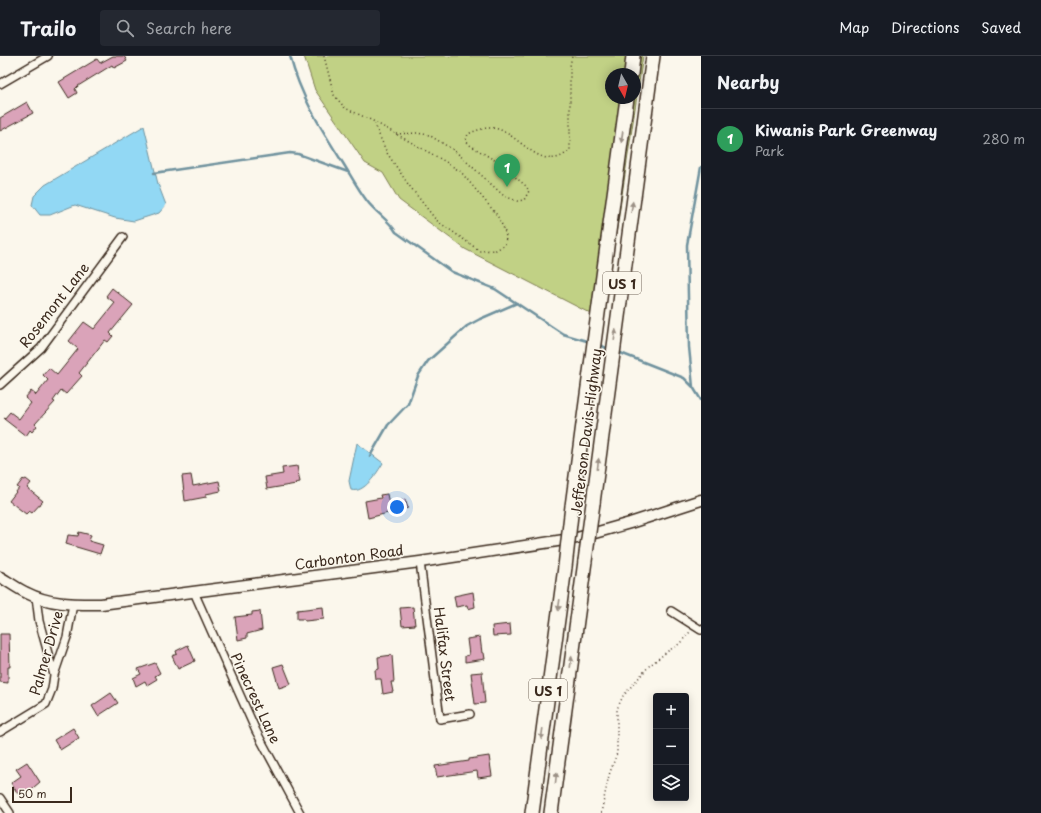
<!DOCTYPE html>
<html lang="en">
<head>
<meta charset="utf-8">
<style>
  :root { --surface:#171b24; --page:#242831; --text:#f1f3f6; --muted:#9ea1a6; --line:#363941; --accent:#9f9995 }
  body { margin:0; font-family:"Playpen Sans",sans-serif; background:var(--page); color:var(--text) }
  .controls { position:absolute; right:12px; bottom:12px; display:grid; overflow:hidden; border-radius:4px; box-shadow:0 2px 10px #0003 }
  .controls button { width:36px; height:36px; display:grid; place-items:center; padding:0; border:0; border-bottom:1px solid var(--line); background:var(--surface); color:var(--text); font:20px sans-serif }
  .compass { position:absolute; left:605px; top:12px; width:36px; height:36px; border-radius:50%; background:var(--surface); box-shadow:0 2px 10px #0003; rotate:172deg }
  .scale { position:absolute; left:12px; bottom:10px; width:60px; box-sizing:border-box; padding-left:4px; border:2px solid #3b2a1e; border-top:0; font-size:11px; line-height:14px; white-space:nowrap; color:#3b2a1e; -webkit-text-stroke:3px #fbf7ec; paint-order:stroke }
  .you { position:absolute; left:397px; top:451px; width:14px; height:14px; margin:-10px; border:3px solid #fff; border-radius:50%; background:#1a73e8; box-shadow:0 0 0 6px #1a73e833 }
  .badge { display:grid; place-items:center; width:26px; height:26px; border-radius:50%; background:var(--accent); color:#fff; font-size:13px; font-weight:700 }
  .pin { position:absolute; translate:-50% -33px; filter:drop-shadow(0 1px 2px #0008) }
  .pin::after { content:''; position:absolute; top:21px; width:14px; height:12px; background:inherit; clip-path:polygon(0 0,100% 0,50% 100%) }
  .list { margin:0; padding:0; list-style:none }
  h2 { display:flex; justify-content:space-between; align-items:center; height:52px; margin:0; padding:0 16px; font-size:17px }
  h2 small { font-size:13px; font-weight:400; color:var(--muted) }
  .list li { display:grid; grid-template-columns:26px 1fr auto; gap:12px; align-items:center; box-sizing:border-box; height:60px; padding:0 16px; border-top:1px solid var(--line) }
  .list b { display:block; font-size:15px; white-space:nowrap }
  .list p { margin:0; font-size:13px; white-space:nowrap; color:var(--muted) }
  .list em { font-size:13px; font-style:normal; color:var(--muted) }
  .icon { flex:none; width:22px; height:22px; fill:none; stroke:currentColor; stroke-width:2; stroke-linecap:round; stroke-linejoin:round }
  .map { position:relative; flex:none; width:701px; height:757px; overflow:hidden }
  header { display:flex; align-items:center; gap:24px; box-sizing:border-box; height:56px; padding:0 20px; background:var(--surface); border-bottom:1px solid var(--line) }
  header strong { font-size:19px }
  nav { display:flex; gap:22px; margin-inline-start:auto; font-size:14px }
  .search { width:280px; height:36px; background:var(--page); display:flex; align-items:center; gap:10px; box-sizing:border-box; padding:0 14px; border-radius:4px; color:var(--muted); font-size:15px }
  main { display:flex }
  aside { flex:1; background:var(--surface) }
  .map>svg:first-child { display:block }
</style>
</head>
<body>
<header>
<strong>Trailo</strong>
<div class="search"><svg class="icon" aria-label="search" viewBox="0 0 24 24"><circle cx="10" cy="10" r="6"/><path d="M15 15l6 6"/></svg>Search here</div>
<nav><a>Map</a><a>Directions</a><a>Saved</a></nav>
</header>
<main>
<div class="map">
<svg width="701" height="757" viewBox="0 0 701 757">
  <rect width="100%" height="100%" fill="#fbf7ec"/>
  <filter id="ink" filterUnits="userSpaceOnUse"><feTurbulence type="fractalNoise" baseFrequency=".025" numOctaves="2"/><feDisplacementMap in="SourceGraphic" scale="8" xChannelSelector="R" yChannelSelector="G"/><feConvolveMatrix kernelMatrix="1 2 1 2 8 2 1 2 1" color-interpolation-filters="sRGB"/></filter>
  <g filter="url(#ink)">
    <path fill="#c1d185" stroke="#7e7e52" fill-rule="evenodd" d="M304,0H643L603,264L465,193L399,144L383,117L365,107L315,34ZM611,18H635V42H611Z"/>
    <path fill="#92d8f4" stroke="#6f929e" d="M144,70L158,128L166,149L159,157L134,165L115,162L75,149L50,159H40L32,149L34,140L45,129Z
      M357,387L383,407C377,417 364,438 351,434L349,425Z"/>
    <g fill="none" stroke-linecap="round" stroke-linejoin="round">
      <path stroke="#6f929e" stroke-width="2.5" d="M290,0C300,39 320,71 341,104C350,118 357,132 367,145C376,157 389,164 396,176L452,216L495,233L563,278L590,286
        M154,117L290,97L298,98L348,116
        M597,288L609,293
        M618,296L684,322L693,331L701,344
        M693,331L689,291L687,189L701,111
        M370,400L388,369L408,348L418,320L428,305L467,270L480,263L517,247"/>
    </g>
    <path fill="#daa3b9" stroke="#3b2a1e" d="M113,0H124L127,5L114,12L112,9L78,30L75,33L77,37L69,42L59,26L97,3L100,7Z
      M27,46L33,57L0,75V62Z
      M112,232L133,249L110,277L113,280L108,286L105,284L79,317L82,320L66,338L61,334L53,345L55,346L35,368L37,370L32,376L30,374L26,380L4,363L10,356L19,363L31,347L25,342L31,335L36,339L48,324L43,319L49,312L57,319L70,303L78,293L69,285L84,266L94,273L115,247L106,240Z
      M297,410L300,426L295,427L296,428L267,433L265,421L283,418L282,412Z
      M191,419L193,430L219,425L221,435L206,438V441L185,445L182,420Z
      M23,423L24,424L26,423L31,427L27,432L43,445L32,457L29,455L26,458L9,445L19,432L17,431Z
      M387,438L389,448L405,443L408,452L368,462L365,445L381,442L380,439Z
      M79,476L91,479L89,485L103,489L100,498L66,488L68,479L78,480Z
      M473,536L475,551L468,553L467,549L456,551L454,540Z
      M323,551L324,563L305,565L304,563H297V554Z
      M413,551L415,569L402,570L400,552Z
      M260,555L262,574L247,578V582L238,584L235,561L252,559V556Z
      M510,568L511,579L493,580L492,570Z
      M0,578H9L10,611H8V627L0,626Z
      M480,581L482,597H484L485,603L465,606V600L469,599L467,583Z
      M188,589L195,605L178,613L172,600L177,598L176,595Z
      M392,599L394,626H391L393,636L383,638L381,623H376L375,614L379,613L378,601Z
      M155,607L160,617L155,620L157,623L147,629L145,625L136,630L133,622L141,618L138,613Z
      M283,608L291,628L279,632L273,611Z
      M482,616L485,647L475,648L471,617Z
      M111,637L118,647L98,660L92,650Z
      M73,672L79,682L60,694L54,684Z
      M489,700L492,720L478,722L477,715L437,721L435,710L469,705V703Z
      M27,706L40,726L27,737L24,734L18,738L11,727L21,720L16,713Z"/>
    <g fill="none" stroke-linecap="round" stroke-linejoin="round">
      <g stroke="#3b2a1e" stroke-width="10">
        <path id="street" d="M0,28L48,0
          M0,329L41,292L123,181
          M420,506L440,663L470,658
          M194,536L256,675L300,757
          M36,541L39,565L54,619
          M671,555L701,574
          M0,676L46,648L52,633L54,619L67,581L73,548
          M0,742L10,757"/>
      </g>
      <g stroke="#3b2a1e" stroke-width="13">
        <path id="secondary" d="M0,521C9,526 18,533 27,537C50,549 76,548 101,548L420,506L577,482L630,467L701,444"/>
      </g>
      <g stroke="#3b2a1e" stroke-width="16">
        <path id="highway" d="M631,18L633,0
          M593,447L653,0
          M572,450L627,42
          M532,757L565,511
          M551,757L585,505"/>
      </g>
      <path stroke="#3b2a1e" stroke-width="1.5" stroke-dasharray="1 3" stroke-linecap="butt" d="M324,0L334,39L345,52L373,65L446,106L461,116L497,159L504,173L506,181L505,189L496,194L480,195L436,164L408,128L387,97L373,65
        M396,78L417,77L429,79L455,95L504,140L517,145L524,144L529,135L526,130L496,105L468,88L466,84L468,78C477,74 487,70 498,73C522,81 543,119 570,94V10L572,0
        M601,757L609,719L617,697V653L623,640L649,610L668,595L679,588L690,576"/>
      <use href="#street" stroke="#fbf7ec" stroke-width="7"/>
      <use href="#secondary" stroke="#fbf7ec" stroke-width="10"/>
      <use href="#highway" stroke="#fbf7ec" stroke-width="13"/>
      <g stroke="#3b2a1e" stroke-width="16" stroke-linecap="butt">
        <path id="highway-bridge" d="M585,505L593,447
          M565,511L572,450"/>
      </g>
      <use href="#highway-bridge" stroke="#fbf7ec" stroke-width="13"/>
    </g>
    <defs><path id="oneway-solid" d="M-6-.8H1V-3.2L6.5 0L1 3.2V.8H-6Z"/></defs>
    <g fill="#9b9085">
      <use href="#oneway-solid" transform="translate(622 81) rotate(98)"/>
      <use href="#oneway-solid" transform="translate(632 151) rotate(-82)"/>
      <use href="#oneway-solid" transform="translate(615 279) rotate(-82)"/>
      <use href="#oneway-solid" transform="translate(598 408) rotate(-83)"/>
      <use href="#oneway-solid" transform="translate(559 549) rotate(98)"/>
      <use href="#oneway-solid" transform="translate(571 606) rotate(-82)"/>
      <use href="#oneway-solid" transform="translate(542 678) rotate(98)"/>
      <use href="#oneway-solid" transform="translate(556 722) rotate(-84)"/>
    </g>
  </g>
  <g text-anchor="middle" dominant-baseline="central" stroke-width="3" stroke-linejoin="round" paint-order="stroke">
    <g fill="#fbf7ec" stroke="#75685c" stroke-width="1">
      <rect x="603" y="216" width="38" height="22" rx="3"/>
      <rect x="529" y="623" width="38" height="22" rx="3"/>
    </g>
    <g font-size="13" font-weight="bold" fill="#3b2a1e">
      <text x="622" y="227">US 1</text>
      <text x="548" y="634">US 1</text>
    </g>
    <g font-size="14" fill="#3b2a1e" stroke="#fbf7ec">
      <text transform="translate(54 249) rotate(-52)">Rosemont Lane</text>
      <text transform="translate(586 376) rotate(-83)">Jefferson Davis Highway</text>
      <text transform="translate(349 501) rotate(-8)">Carbonton Road</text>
      <text transform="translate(46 597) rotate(-74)">Palmer Drive</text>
      <text transform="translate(445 598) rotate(83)">Halifax Street</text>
      <text transform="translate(256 642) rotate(65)">Pinecrest Lane</text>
    </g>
  </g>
</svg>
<div class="controls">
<button>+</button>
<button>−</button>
<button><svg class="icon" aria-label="layers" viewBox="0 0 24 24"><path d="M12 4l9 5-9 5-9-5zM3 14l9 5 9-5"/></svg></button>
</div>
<svg class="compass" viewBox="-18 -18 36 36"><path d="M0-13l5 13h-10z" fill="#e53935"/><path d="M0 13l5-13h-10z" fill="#9ea1a6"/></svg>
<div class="scale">50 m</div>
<div class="you"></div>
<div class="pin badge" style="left:507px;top:131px;background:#2e9e5b">1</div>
</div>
<aside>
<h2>Nearby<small></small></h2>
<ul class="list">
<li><span class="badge" style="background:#2e9e5b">1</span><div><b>Kiwanis Park Greenway</b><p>Park</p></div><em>280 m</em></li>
</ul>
</aside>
</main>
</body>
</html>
